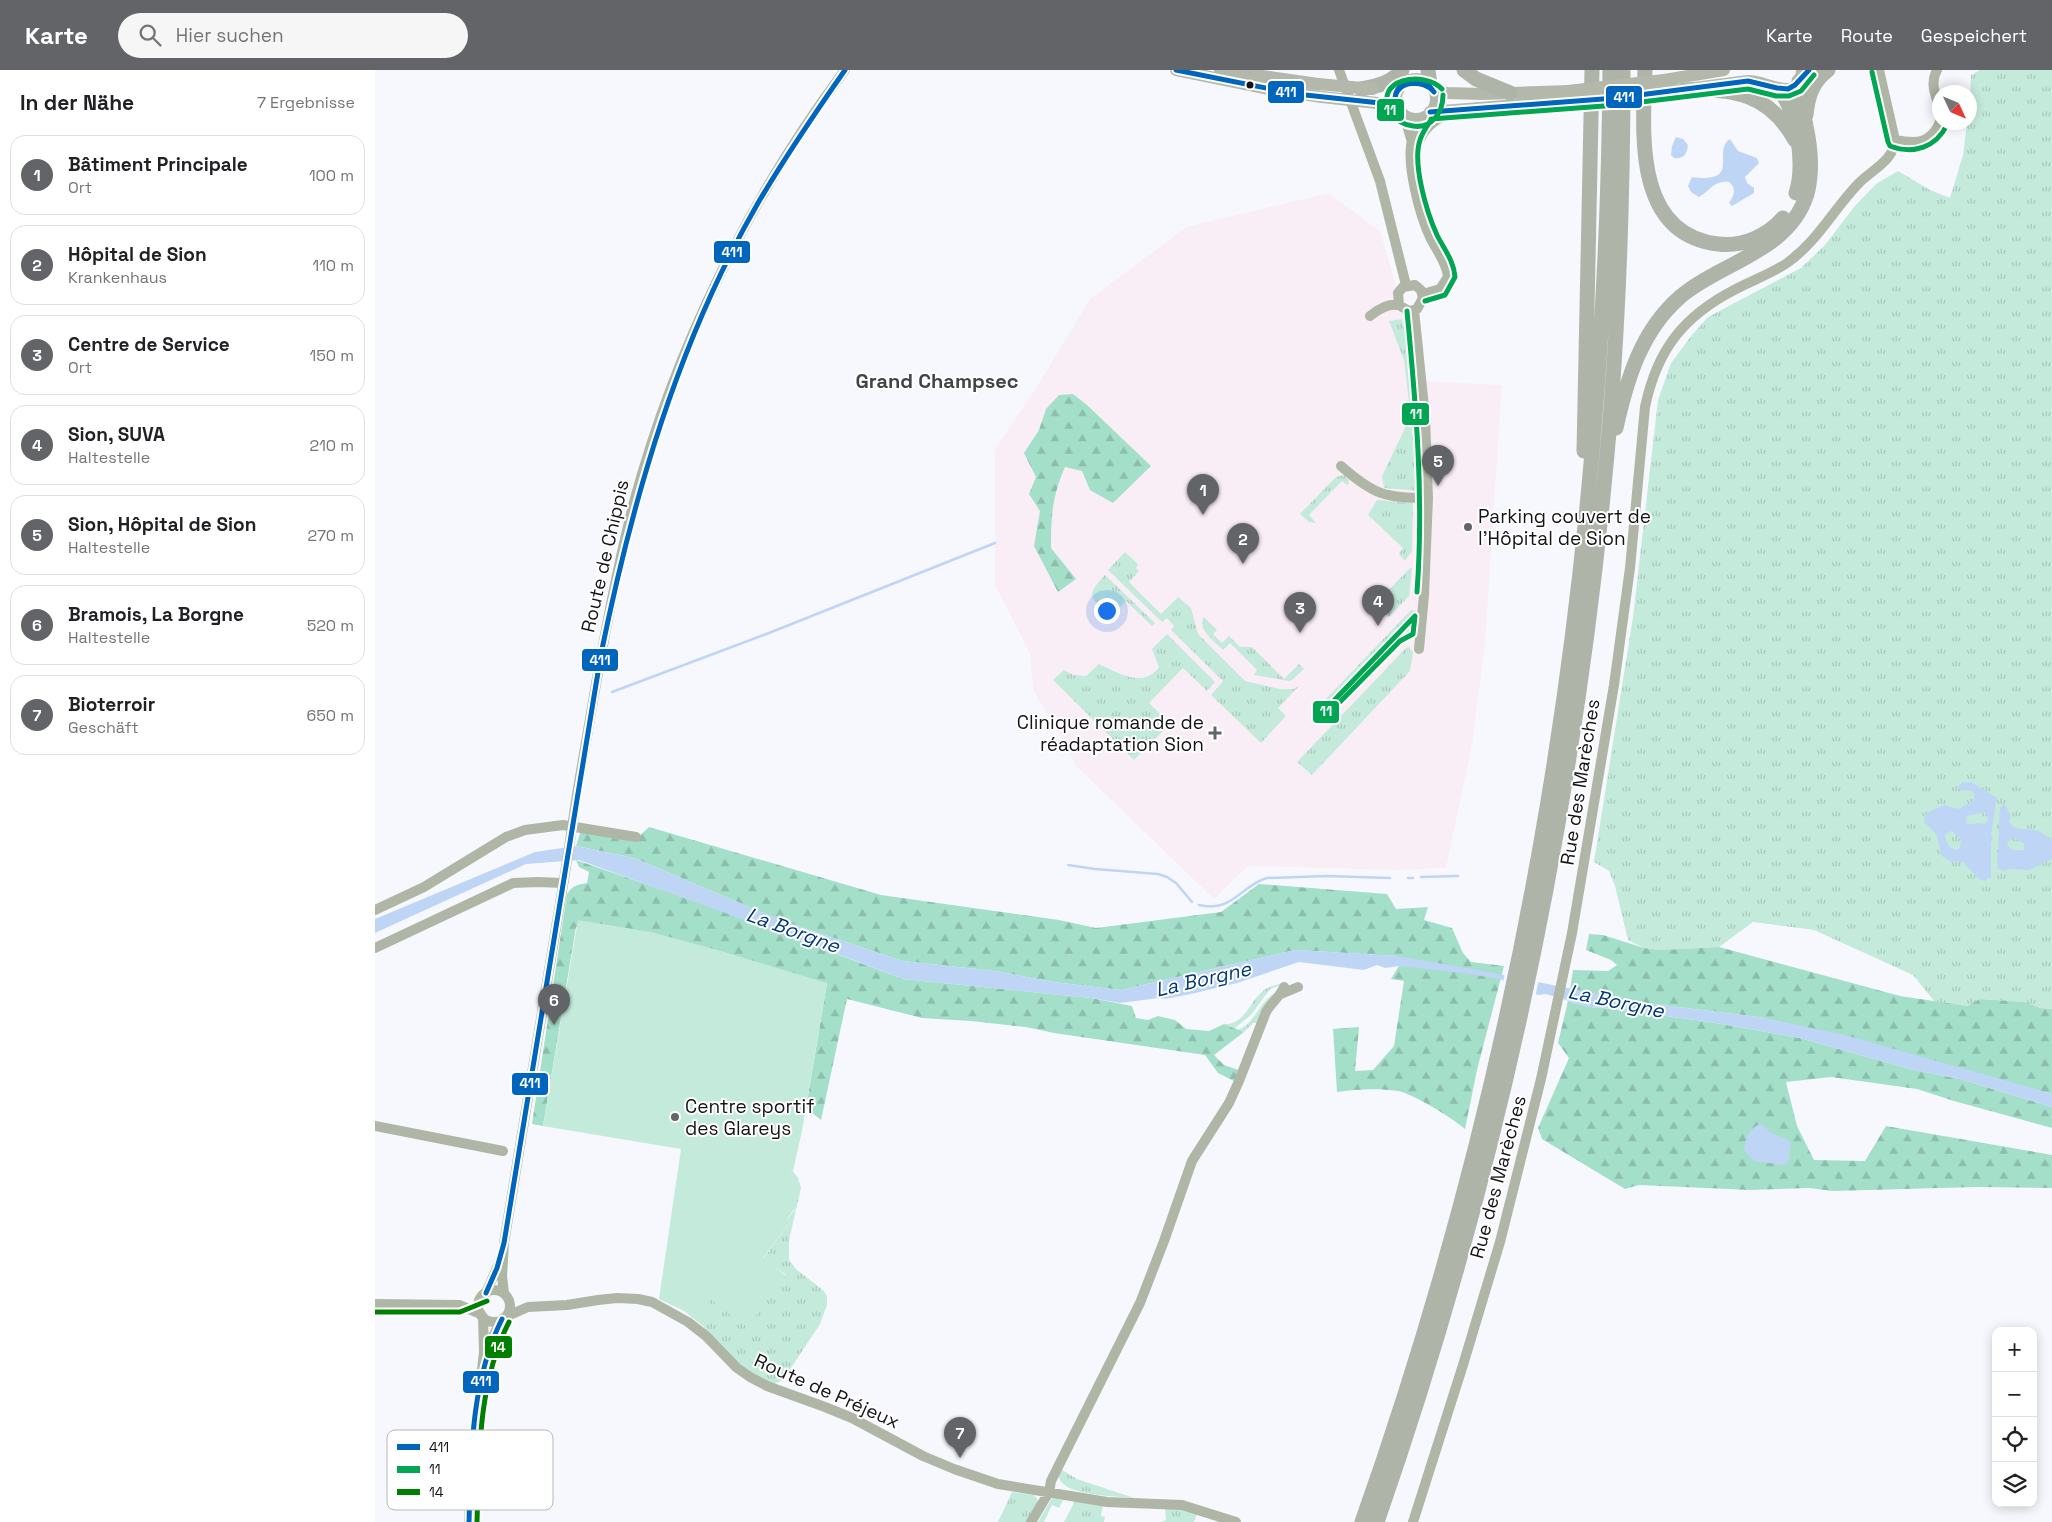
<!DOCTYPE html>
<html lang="de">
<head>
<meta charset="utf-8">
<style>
  :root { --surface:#fff; --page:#f6f6f6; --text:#202124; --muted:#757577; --line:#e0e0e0; --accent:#636468 }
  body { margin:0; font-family:"Space Grotesk",sans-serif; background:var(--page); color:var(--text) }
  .controls { position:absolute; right:15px; bottom:15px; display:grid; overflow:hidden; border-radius:10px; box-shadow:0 2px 12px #0003 }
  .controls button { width:45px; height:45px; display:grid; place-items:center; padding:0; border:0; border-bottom:1px solid var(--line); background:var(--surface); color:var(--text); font:25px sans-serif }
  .compass { position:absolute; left:1557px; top:15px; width:45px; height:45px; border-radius:50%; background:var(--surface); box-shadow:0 2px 12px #0003; rotate:134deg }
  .you { position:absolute; left:731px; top:540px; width:18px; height:18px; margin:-12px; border:4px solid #fff; border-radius:50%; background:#1a73e8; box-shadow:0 0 0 8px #1a73e833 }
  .badge { display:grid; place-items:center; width:32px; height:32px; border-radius:50%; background:var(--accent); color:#fff; font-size:16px; font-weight:700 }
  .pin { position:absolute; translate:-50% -41px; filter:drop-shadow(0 1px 2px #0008) }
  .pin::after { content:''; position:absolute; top:26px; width:18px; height:15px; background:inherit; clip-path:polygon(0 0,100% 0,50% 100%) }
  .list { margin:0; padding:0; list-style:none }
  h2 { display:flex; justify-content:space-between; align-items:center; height:65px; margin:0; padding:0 20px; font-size:21px }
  h2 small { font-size:16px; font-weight:400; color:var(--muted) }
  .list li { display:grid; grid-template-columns:32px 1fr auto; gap:15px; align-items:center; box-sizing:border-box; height:80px; margin:0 10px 10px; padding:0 10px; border:1px solid var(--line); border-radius:15px }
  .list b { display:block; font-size:19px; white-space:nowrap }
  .list p { margin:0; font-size:16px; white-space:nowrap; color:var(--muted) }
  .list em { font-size:16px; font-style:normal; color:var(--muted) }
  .icon { flex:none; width:28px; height:28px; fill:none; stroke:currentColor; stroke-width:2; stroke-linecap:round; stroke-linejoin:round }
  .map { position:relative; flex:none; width:1677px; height:1452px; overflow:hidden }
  header { display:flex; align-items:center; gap:30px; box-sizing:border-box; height:70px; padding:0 25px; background:var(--accent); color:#fff }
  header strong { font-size:24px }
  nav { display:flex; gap:28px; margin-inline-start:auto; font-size:18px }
  .search { width:350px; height:45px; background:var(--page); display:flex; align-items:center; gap:12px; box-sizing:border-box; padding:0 18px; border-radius:28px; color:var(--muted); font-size:19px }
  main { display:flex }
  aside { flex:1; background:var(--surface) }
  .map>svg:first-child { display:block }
</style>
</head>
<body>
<header>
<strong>Karte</strong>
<div class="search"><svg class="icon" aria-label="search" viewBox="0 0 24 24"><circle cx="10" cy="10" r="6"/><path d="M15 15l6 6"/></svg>Hier suchen</div>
<nav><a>Karte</a><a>Route</a><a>Gespeichert</a></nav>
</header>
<main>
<aside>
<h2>In der Nähe<small>7 Ergebnisse</small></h2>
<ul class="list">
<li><span class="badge">1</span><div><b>Bâtiment Principale</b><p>Ort</p></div><em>100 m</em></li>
<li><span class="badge">2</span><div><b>Hôpital de Sion</b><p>Krankenhaus</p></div><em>110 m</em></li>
<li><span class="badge">3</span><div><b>Centre de Service</b><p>Ort</p></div><em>150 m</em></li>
<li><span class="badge">4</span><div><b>Sion, SUVA</b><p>Haltestelle</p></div><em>210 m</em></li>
<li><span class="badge">5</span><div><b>Sion, Hôpital de Sion</b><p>Haltestelle</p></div><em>270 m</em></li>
<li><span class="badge">6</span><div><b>Bramois, La Borgne</b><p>Haltestelle</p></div><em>520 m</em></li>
<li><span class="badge">7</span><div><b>Bioterroir</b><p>Geschäft</p></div><em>650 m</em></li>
</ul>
</aside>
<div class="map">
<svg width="1677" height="1452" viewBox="0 0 1677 1452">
  <defs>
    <pattern id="grass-tufts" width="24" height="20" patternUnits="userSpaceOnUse" patternTransform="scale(1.25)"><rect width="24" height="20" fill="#c4eadb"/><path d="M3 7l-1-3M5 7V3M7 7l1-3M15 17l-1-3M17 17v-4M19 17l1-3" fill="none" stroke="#a8c8bb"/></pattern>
    <pattern id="forest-firs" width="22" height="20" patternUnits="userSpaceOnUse" patternTransform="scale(1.25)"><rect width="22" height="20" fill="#a4dfca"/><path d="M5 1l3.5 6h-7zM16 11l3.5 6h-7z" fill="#8cbead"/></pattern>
  </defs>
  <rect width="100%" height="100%" fill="#f7f8fd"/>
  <path fill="#faeef6" d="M954,123L1005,161L1031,249L1042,311L1127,315L1110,574L1097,675L1071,798L1019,800L873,796L839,829L701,696L658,619L655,583L620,515V379L660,320L715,229L811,157Z"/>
  <path fill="url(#grass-tufts)" d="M1605,0H1677V939L1665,938L1650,932L1605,929L1592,936L1560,932L1538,905L1439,860L1378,852L1344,877L1285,880L1269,878L1253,870L1240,816L1234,801L1219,792L1258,547L1283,330L1296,293L1317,265L1333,247L1426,198L1450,175L1479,137L1501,114L1523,101L1555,120L1575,128L1588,85L1592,53L1594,52L1596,5Z
    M1027,249L1042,311L1044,421L1009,418L1007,406L1030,358L1034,332L1029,290L1014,251Z
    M969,405L974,410L973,416L967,411L934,445L941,453L934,452L925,444L961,407Z
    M1002,430L1038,433L1037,481L1030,491L1024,484L1028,478L993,445Z
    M750,482L763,494L761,498L764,501L754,512L786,544L803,527L816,538L823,564L870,611L905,619H919L925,615L903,638L911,646L886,673L836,625L848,611L796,560L799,556L792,548L787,552L733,500Z
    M1035,498H1037L1034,526L1014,547L1000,534Z
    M730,505L780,553L777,556L751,531L736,547C717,528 708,528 730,505Z
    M1036,540L1041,541L1042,544L1037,562L960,644H951L947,638L948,632Z
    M829,547L842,560L838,564L847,573L854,566L865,577H877L909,609L924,594L929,599L917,610L914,611L879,605L882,600L855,573L848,580C840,572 821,559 829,547Z
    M792,564L840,612L832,621L808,598L774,633L795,654L759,690L678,610L689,600L698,605L711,606L724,594C743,603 769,619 784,597L777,579Z
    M1034,577L1038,582L1035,601L937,705L922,692L1031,578Z
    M907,913L908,914L895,919L876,945L860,958L849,954C870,955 874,932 888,921C892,917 902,915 907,913Z
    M903,922L884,953H878L869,962L863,960C882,952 885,928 903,922Z
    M418,1101L423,1108L426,1118L414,1170V1190L422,1200L448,1220L452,1226V1235L445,1254L408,1310L397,1315L369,1298L348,1280L328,1256L334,1229L411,1205L388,1189L415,1152L412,1150L420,1139L412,1132L413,1108Z
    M684,1398L702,1409L759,1428C742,1426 693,1426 685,1410C683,1406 684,1402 684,1398Z
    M637,1422L658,1425L662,1428L663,1435L654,1452H623Z
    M677,1428L688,1430L684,1438L677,1435L669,1452H663Z
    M700,1431L728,1435L726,1446L730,1447L729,1452H689Z
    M790,1438H799L822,1444L819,1452H786L791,1450Z"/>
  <path fill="url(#forest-firs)" d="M698,324L712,335L776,396L738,433L715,420L707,401L690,397C677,427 676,446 676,478L701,509L683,522L659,476L665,441L654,424L661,407L649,383L664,360L671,339L684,325Z
    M274,757L506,825L684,850L721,858L846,842L884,814L1012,824L1021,839L1053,837L1049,850L1077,858L1088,883L1096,892L1129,896L1102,1000L1090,1059C1077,1048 1039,1024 1023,1021C1003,1018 981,1019 962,1022L958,959L984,957L980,1001L998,1000L1019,976L1029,911L1016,909L1024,896L1023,886L920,880L746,920L678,912L620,901L528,891L405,850L259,788L201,776L206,760L259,771Z
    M201,790L331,835L528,909L716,928L757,936L761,948L773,950L783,946L800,950L811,959L834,961L849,954L869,962L839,985L849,995L866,1001L861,1012L843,1003L830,985L679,963L651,957L596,951L547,948L472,929L446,1050L431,1038L452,913L201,857L168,1056L157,1054L192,824C198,815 202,815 212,813L214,802L204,797Z
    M1214,864L1228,865L1269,878L1285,880L1344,877L1525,926L1592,936L1605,929L1650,932L1665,938L1677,939V1024L1470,966L1384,947L1263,932L1195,919L1198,900L1233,901L1242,895L1236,890L1211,880Z
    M1193,931L1214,937L1240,939L1335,952L1425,968L1535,999L1585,1009L1677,1037V1058L1579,1031L1542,1019L1456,1007L1411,1012L1422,1056L1439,1090L1490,1091L1511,1056L1677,1085V1118L1601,1117L1458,1121L1434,1118L1375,1120L1264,1115L1250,1119L1167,1069L1163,1058L1194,988L1183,973Z"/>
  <path fill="#c4eadb" d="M203,850L276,862L346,881L452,913L427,1061L418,1101L413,1108L423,1116L412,1132L420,1138L412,1149L415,1152L388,1188L411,1206L372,1257L335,1229L328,1256L309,1241L284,1229L306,1079L168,1056Z"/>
  <path fill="#bed5f5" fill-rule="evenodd" d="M1301,67L1308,69L1313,75C1312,84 1309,89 1299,88L1296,85L1297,76Z
    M1355,69L1363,81L1382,88L1384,93L1370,107L1372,113L1379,118V123L1357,136L1354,133C1359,126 1362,118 1354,112C1339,110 1335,121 1324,127L1316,122L1313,116L1317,107C1368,114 1336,81 1355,69Z
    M1588,712L1598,713L1622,728L1616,764L1618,770L1616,772V807L1610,811L1604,809L1588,792H1577L1567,786L1561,764L1549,752C1549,741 1561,739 1569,735L1583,739L1598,731L1600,725L1597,721L1585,720L1582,717ZM1610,742L1613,749L1610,754L1602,753L1596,755L1591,753L1592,746ZM1575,761L1578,762L1586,771L1585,778L1581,780C1573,778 1572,773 1570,765Z
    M1629,733L1636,746L1634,752C1642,762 1650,758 1660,760C1666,761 1672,767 1677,770V789L1654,800L1635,799L1629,801L1622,798L1625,738ZM1638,768L1649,773V780C1640,780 1635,783 1632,772Z
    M201,776L259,788L405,850L528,891L620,901L678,912L746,920L920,880L1023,886L1103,900L1263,932L1384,947L1470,965L1677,1024V1037L1585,1009L1535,999L1425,968L1335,952L1240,939L1214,937L1171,924L1163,925L1125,909L1088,903L1024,896L1010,898L1002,895L989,900L924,892L862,913L816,924L790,929L784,928L745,933L716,928L528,909L436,874L204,790L151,794L0,863V849L160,782Z
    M1387,1054L1395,1062L1416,1072L1414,1090L1409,1095L1379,1091L1369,1080C1371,1068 1373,1057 1387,1054Z"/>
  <path fill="#f7f8fd" d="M1130,903L1164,910L1160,927L1128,913Z"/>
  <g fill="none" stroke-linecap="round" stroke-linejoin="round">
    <path stroke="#bed5f5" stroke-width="2.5" d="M237,622L394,563L620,473
      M693,795L720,799L783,804L792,807L801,813L817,832
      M1046,807L1083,806
      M1033,808H1038
      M824,835C858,843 866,815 892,808L952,806L1015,808"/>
    <path stroke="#afb6a5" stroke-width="10" d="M964,0L1005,111L1031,215
      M1562,0C1555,13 1560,24 1564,36
      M1029,45L1037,72
      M1520,70C1541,74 1556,74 1565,52
      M1043,74C1049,57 1060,49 1077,43
      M1048,224L1065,219L1073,207C1072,193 1062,181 1056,169C1045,147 1031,94 1037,70C1040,62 1045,54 1050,46
      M1039,240L1050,347L1053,428L1049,525L1044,579
      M995,246C1002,240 1014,233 1023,235C1027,236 1030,240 1035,241L1042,239L1048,228L1046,220L1040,215L1028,217L1023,223L1024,235
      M966,396C999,425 1010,428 1053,428
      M198,751C203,715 210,679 216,643C228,572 241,502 259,432C301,278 374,128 470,0
      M0,840L49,817L131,767L150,760L188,755L261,767
      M0,878L138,813L163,812L188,813
      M906,924L923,917
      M0,1056L128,1081
      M103 1236a16 16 0 1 1 32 0a16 16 0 1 1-32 0Z
      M111,1223L124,1193
      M129,1223L127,1206L129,1173L191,797
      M0,1234L84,1235L106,1244
      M130,1247L153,1237L192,1235L223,1230L242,1228L263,1229L277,1232L313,1252L331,1266L362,1298L375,1307L392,1316L450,1337L477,1348L548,1386L579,1399L623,1414L732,1432L807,1435L861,1452
      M113,1282L118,1266L127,1249
      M94,1452L98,1379L109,1282L108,1247
      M656,1452L674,1422L676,1411L765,1233L789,1171L817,1091L854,1033L864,1011L891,942C896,933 905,927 909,917
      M1038,1452L1088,1295L1125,1172L1166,1009L1197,863L1239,615L1255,498L1270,337C1282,280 1308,246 1361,219C1378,210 1396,204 1412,193C1442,172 1458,140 1483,114C1496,100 1519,91 1520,70L1504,0"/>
    <path stroke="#b3b8ab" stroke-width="12" d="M801,0L899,20L947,27
      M845,0L943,14
      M1021 29a20 20 0 1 1 40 0a20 20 0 1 1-40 0Z
      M1289,10L1349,0
      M1059,20L1072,23L1107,24L1193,21
      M1289,22L1373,11C1391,10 1425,36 1427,0
      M1055,42L1193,31"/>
    <path stroke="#afb4a8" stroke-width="15" d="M1053,0L1055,14
      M1089,0L1101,9L1135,23
      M1270,0C1268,62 1258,164 1343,174C1368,177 1392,166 1408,148
      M986,19C1003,16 1016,13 1027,0
      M1309,20C1358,18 1394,23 1420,70
      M1404,20C1423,42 1430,96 1421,123
      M1431,45C1433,26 1437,12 1453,0
      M1241,358C1252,309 1266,261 1305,227C1346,192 1414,182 1432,124C1438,101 1436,79 1431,56C1428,40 1423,28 1424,11
      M1209,381L1217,0
      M987,1452C1154,981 1231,499 1235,0
      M1002,1452C1119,1117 1194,769 1229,416C1243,278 1248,139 1248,0"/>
    <path stroke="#afb6a5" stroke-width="10" d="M191,797L198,751"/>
    <path stroke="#b3b8ab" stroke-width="12" d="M943,14L998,19
      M1193,21L1289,10
      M947,27L1002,33
      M1193,31L1241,28L1289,22"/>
    <g stroke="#fff" stroke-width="9">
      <path id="bus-1" d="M801,0L921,24L1005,33L1022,38
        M1020,30C1020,12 1038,9 1052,13L1059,22
        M1020,30C1021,10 1049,9 1059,22
        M1055,42L1241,28L1373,11L1402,18L1413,19L1420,15L1434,0
        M111,1223L122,1198L129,1173L226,584C258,427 303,272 383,133C410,87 440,43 470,0
        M94,1452C96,1384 96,1311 127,1249"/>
    </g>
    <g stroke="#fff" stroke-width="9">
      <path id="bus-2" d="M1497,2L1513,72L1515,76C1539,85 1561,77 1572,55
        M1067,19C1049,0 997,9 1016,42C1021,50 1028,55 1038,56C1057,59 1068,42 1068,25
        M1056,49L1242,35L1373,19L1401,26H1414L1426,21L1439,5
        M1050,231L1070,225L1080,207C1079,191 1069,179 1062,165C1052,143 1037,94 1045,70C1047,63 1052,56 1056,50
        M1032,241C1041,335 1049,427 1042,522
        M1040,546L1038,564L1025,571L956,641L948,642Z"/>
    </g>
    <g stroke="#fff" stroke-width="9">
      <path id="bus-3" d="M0,1242H85L112,1231
        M102,1452C104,1385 103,1313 134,1252"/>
    </g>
    <use href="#bus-1" stroke="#0065bd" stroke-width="5"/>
    <use href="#bus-2" stroke="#00a651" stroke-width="5"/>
    <use href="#bus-3" stroke="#008000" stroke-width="5"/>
  </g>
  <circle fill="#141417" stroke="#fff" stroke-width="2" cx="875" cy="15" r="4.5"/>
  <g fill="#636468" stroke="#fff" stroke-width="2">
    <circle cx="1093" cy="457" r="5"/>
    <path d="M837.5 655.5h5v5h5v5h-5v5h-5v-5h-5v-5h5z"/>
    <circle cx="300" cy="1047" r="5"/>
  </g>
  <g text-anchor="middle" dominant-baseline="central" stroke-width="4" stroke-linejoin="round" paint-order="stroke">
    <g font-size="19" fill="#141417" stroke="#fff" text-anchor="start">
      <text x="1103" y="446">Parking couvert de<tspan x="1103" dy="22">l’Hôpital de Sion</tspan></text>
      <text x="829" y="652" text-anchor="end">Clinique romande de<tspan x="829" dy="22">réadaptation Sion</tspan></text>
      <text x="310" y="1036">Centre sportif<tspan x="310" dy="22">des Glareys</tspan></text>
    </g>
    <g font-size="19" fill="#141417" stroke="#fff">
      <text transform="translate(230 486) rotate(-77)">Route de Chippis</text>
      <text transform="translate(1205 712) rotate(-81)">Rue des Marèches</text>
      <text transform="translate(1123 1107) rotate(-75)">Rue des Marèches</text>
      <text transform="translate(452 1321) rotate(24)">Route de Préjeux</text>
    </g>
    <g font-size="20" font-weight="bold" fill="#424249" stroke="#fff">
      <text x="562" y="311">Grand Champsec</text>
    </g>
    <g font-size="20" font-style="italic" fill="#003977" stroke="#fff">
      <text transform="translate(418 860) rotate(20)">La Borgne</text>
      <text transform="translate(828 909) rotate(-13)">La Borgne</text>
      <text transform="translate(1241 931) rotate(12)">La Borgne</text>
    </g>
  </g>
  <rect x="12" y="1360" width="166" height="80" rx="8" fill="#fff" stroke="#b8b8b9" stroke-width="1"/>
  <rect x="22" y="1374" width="23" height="6" fill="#0065bd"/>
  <rect x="22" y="1396" width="23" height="7" fill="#00a651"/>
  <rect x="22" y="1419" width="23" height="6" fill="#008000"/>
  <g font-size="14" fill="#141417">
    <text x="54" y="1382">411</text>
    <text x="54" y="1404">11</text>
    <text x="54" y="1427">14</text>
  </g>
  <g stroke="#fff" stroke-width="2">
    <rect x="892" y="10" width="38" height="24" rx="5" fill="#0065bd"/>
    <rect x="1230" y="15" width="38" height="24" rx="5" fill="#0065bd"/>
    <rect x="1001" y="28" width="29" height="24" rx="5" fill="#00a651"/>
    <rect x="338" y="170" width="38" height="24" rx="5" fill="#0065bd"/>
    <rect x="1026" y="332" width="29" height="24" rx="5" fill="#00a651"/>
    <rect x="206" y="578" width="38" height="24" rx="5" fill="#0065bd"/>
    <rect x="937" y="630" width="28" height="24" rx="5" fill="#00a651"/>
    <rect x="136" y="1002" width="38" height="24" rx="5" fill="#0065bd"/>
    <rect x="109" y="1265" width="29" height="24" rx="5" fill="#008000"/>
    <rect x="87" y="1300" width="38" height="24" rx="5" fill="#0065bd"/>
  </g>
  <g font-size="14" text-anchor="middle" font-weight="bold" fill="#fff">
    <text x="911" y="27">411</text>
    <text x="1249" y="32">411</text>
    <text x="1015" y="45">11</text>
    <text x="357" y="187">411</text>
    <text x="1041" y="349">11</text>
    <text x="225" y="595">411</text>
    <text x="951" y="646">11</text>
    <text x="155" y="1018">411</text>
    <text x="123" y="1282">14</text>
    <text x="106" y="1316">411</text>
  </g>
</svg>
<div class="controls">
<button>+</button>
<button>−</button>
<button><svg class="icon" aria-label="locate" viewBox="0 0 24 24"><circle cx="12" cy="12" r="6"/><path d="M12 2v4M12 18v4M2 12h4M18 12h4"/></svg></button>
<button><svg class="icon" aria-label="layers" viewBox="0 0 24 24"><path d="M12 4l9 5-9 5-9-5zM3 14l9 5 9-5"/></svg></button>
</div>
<svg class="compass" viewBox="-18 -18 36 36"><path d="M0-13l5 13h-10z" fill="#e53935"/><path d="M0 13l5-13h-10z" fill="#757577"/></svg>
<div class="you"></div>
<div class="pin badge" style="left:828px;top:445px">1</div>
<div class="pin badge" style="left:868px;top:494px">2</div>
<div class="pin badge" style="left:925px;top:563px">3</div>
<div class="pin badge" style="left:1003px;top:556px">4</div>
<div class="pin badge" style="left:1063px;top:416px">5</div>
<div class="pin badge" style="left:179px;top:955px">6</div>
<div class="pin badge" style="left:585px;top:1388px">7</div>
</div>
</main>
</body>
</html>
